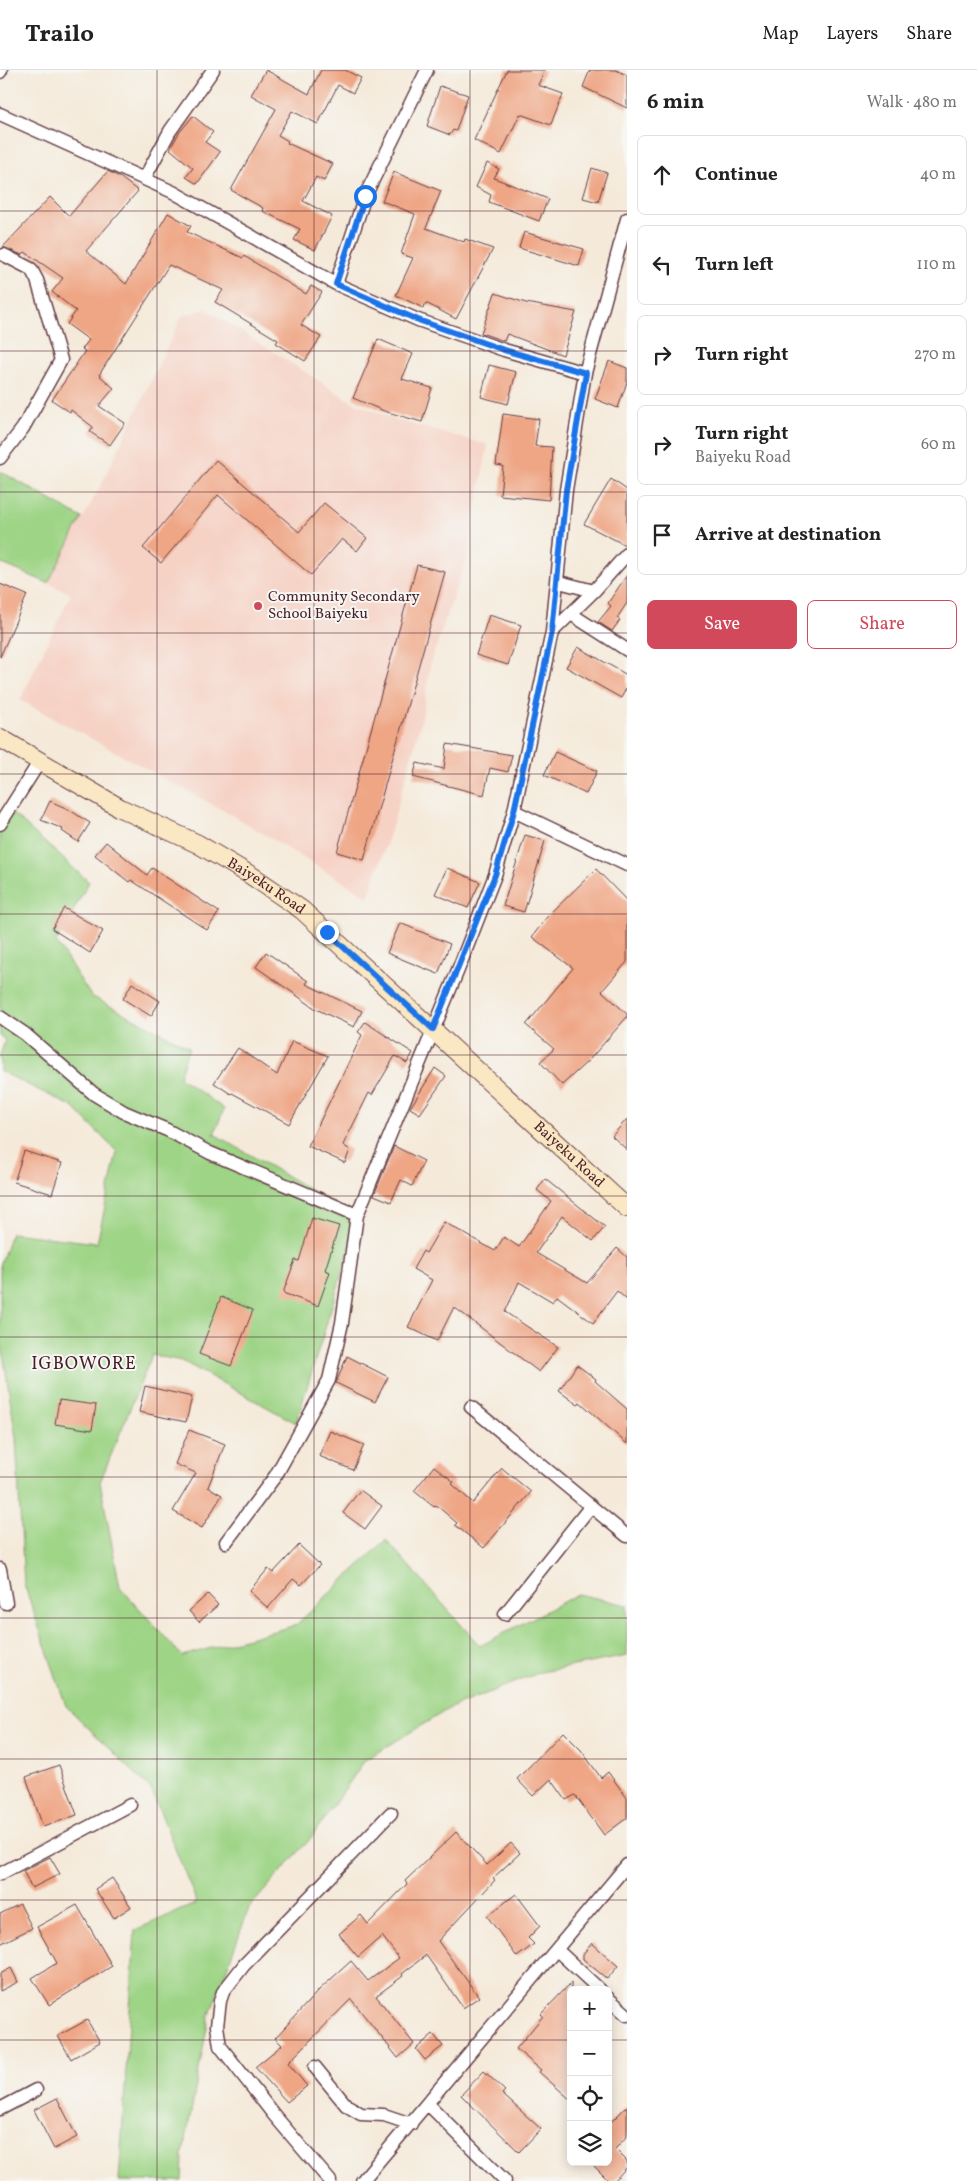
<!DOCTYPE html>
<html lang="en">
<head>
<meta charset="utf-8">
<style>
  :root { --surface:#fff; --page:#f2f2f2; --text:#222; --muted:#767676; --line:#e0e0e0; --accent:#d1495b }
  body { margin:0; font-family:Vollkorn,serif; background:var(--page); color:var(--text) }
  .controls { position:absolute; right:15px; bottom:15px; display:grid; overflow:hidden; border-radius:8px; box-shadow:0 2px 12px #0003 }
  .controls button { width:45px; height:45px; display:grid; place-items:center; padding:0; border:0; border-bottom:1px solid var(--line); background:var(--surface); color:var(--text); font:25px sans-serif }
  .stop { position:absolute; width:15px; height:15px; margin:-11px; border:4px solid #1a73e8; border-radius:50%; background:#fff }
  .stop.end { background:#1a73e8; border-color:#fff; box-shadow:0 1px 5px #0008 }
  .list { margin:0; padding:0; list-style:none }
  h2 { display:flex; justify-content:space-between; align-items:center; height:65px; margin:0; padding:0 20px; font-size:21px }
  h2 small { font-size:16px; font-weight:400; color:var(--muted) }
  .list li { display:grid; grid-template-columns:32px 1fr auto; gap:15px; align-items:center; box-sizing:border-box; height:80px; margin:0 10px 10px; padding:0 10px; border:1px solid var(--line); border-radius:8px }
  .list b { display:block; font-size:19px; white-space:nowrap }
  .list p { margin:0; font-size:16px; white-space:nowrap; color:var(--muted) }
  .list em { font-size:16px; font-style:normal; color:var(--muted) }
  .actions { display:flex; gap:10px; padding:15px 20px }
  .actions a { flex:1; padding:11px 0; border:1px solid var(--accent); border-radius:8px; text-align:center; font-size:18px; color:var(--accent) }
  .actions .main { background:var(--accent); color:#fff }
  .icon { flex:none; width:28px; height:28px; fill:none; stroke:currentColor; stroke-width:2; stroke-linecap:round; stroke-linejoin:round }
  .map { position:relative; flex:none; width:627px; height:2111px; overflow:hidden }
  header { display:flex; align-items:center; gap:30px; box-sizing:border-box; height:70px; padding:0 25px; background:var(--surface); border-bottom:1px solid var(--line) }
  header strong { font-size:24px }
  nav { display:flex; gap:28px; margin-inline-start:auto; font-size:18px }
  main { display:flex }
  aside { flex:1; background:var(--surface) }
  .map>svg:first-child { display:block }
</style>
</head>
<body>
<header>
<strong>Trailo</strong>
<nav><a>Map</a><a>Layers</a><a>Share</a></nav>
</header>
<main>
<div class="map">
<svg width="627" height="2111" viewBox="0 0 627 2111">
  <rect width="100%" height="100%" fill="#f6f6f2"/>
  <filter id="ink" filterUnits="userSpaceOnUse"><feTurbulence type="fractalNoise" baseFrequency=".02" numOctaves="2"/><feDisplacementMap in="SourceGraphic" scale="10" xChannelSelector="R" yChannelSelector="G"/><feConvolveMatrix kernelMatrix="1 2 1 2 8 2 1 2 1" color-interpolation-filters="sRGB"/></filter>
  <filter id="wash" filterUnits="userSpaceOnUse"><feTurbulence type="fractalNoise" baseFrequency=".0096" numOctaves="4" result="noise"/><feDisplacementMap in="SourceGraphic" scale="20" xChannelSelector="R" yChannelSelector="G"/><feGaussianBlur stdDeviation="1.12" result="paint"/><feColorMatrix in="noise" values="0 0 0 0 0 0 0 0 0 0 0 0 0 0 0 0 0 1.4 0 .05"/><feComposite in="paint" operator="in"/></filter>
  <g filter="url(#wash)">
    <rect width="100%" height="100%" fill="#f5eada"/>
    <path fill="#f6d2c5" d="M206,239L349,330L396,350L488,375L466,490L431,591L422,648L390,764L368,827L237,748L20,630L71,524L48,513L104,409L182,246Z"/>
    <path fill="#9dd485" stroke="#747a58" d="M0,401L82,448L48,513L0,493Z
      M12,743L89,812L56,872L91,926L189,977L179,1007L224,1039L214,1064L359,1148L296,1353L182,1291L152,1285L100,1412L120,1517L182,1586L296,1555L386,1470L480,1576L578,1524L627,1535V1586L541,1602L450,1638L365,1690L310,1769L249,1838L209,1947L183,2084L182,2111H119L135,1860L197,1833L151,1719L66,1636L24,1514L16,1368L0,1262V1196L11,1163L97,1173L117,1082L73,1037L0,1001V986L5,970L0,966V762Z"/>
    <g id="blocks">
      <path fill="#efa685" d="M266,0L309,24L321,0H345L361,8L353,23L338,15L318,54L292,41L278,65L288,71L287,73L333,94L324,111L316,107L303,131L332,146L315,180L294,170L300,159L262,141L263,138L231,120L276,39L251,25Z
        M507,0H545L538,15L563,24L551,55L520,44L501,84L474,70Z
        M590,0H616L627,5V38L583,17Z
        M440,16L468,25L456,61L453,60L450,65L427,56Z
        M193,46L213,62L205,72L220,82L197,114L186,107L193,98L170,79L179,63Z
        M487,93L499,99L494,108L548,129L539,151L489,132L491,125L476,117Z
        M592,98L607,103L598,132L583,128Z
        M108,101L121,108L138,121L86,181L126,214L168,143L191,156L187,162L243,188L244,186L306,224L311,216L322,222L301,255L321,267L305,291L276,273L278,270L215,232L223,220L169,195L99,305L114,318L99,336L125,353L110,375L90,362L93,357L71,340L70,342L52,330L85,281L82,279L89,270L67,254L76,241L52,222L63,208L25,182L22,185L3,177L50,127L69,146Z
        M394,102L441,121L426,158L464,172L465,169L493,179L456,249L426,233L423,238L396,225L413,188L401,184L415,144L382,131Z
        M524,162L584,179L579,196L519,178Z
        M495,223L526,233L576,242L563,285L507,264L504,271L481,263Z
        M378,269L413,284L402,309L432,318L422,352L384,341L353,328Z
        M609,291L627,298V312L618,338L595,329Z
        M489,295L516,302L508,334L481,327Z
        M503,344L539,349L535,376L552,377L549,430L500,425L503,396L496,395Z
        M216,390L299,462L324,433L367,468L357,481L342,469L311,505L218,425L161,493L143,478Z
        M611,409L627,420V476L584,454Z
        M417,495L445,502L364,790L337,782Z
        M627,505V533L617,548L620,550L612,561L598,552L611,536L608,533Z
        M0,514L27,525L0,587Z
        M489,545L521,555L508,595L476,585Z
        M578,577L627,605V617L621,628L566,597Z
        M447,674L512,685L508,702L490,698L484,725L413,707L417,693L444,699Z
        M555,682L597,701L586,724L544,705Z
        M50,731L68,739L90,753L78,772L62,761L63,759L41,750Z
        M525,765L545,771L524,842L503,836Z
        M106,772L147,805L152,798L219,842L207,860L131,810L129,812L95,785Z
        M447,798L480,812L468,838L435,824Z
        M596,799L627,831V892L602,921L627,944V947L590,989L562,1015L540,992L554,979L526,955L573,898L532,867L546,848Z
        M64,838L103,861L90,883L52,859Z
        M400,853L450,874L438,904L387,883Z
        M266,882L308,911L306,914L362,941L354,957L316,939L256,897Z
        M132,913L160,931L151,946L123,929Z
        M365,952L413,983L407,993L395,986L372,1025L369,1023L343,1075L350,1080L345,1093L308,1076L362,965L358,962Z
        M292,971L328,986L289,1054L232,1023L231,1024L214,1013L238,978L277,1005Z
        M435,998L446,1006L420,1044L410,1038Z
        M627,1049V1080L612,1066Z
        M394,1076L424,1091L412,1116L401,1110L391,1132L374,1125Z
        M24,1081L62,1093L52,1124L14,1112Z
        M545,1109L605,1157L593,1171L562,1146L536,1183L587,1213L617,1178L627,1187V1230L617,1221L593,1253L557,1226L553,1232L519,1212L505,1242L558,1277L539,1302L454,1237L437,1271L408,1257L432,1210L413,1199L423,1181L426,1183L444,1152L495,1181L504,1167L519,1177L551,1131L537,1120Z
        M312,1148L339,1156L325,1200L330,1202L318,1236L283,1223L295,1190L299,1191Z
        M221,1227L253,1240L231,1296L199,1284Z
        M347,1286L388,1307L375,1332L336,1313Z
        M577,1295L596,1309L595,1311L627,1339V1374L580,1332L578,1335L559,1321Z
        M145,1316L192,1327L186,1352L139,1342Z
        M59,1330L96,1335L92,1360L55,1354Z
        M189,1360L225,1374L208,1417L222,1425L202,1458L173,1441L196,1403L175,1394Z
        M330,1361L364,1375L353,1400L319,1386Z
        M434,1396L454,1412L452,1414L473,1433L502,1398L531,1422L484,1478L455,1455L457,1453L436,1435L434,1437L414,1421Z
        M360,1420L382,1436L365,1459L343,1443Z
        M299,1475L320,1495L301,1515L293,1509L268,1538L249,1521L268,1499L273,1503Z
        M208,1524L218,1535L199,1552L189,1541Z
        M563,1662L581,1680L601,1708L608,1702L627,1728V1748L604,1765L575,1725L566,1730L551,1709L533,1726L517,1709Z
        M59,1695L77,1745L43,1757L26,1707Z
        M456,1762L487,1795L511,1773L520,1783L493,1808L495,1810L438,1871L479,1927L463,1938L426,1885L402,1904L403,1906L376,1926L414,1974L398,1988L351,1929L288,1993L307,2016L287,2032L255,1997L282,1975L275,1968L319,1920L351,1891L368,1911L399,1888L382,1866L358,1887L339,1864L361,1845L368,1854L407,1814L405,1811Z
        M50,1787L60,1804L32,1818L23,1801Z
        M112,1808L131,1837L114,1848L95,1819Z
        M516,1824L540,1856L528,1868L534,1874L517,1887L487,1846Z
        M20,1834L32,1858L0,1874V1844Z
        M77,1835L112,1896L49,1935L32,1908L57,1893L37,1857Z
        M592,1873L618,1896L607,1909L583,1889V1884Z
        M11,1898L18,1912L0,1921V1904Z
        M571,1913V2030L539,2002L541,2000L516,1979L543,1946L541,1944Z
        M87,1950L100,1972L71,1989L58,1966Z
        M433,1964L443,1976L425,1990L416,1979Z
        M484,2001L505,2021L502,2024L541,2059L519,2082L461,2025Z
        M57,2028L77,2067L54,2079L34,2040Z
        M627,2036V2066L615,2079L627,2091V2097L614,2111H609L590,2092H608V2055Z"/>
    </g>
  </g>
  <g filter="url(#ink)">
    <use href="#blocks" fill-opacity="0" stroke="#643d45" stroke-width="1"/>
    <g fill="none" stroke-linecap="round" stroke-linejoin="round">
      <g stroke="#643d45" stroke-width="15">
        <path id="street" d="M0,2L1,0
          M0,44L173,122L336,214L418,250L504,280L585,303
          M144,109L170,61L213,0
          M336,214L365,126L427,0
          M0,388L23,358L61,290L37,210L31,199L4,185
          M559,512L594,521
          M571,544L627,580
          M552,562L594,521L627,484
          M514,741L627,795
          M0,754L40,691
          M0,947L25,964L94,1024L124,1042L167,1060L210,1083L357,1145
          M471,1337L627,1466
          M226,1472L276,1405L329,1310L342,1253L357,1145L458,900L495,805L514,741L552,562L566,420L585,303L627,149
          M0,1499L6,1533
          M505,1544L591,1436
          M0,1804L130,1735
          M557,1880L600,1920
          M608,1928L627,1945
          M315,1997L346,2035L361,2044L384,2045L411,2054
          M428,2034L505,2111
          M0,2039L36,2020
          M330,2111L274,2045L220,1976L217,1956L220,1931L223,1922L244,1895L391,1743
          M362,2111L627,1795"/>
      </g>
      <g stroke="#643d45" stroke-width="20">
        <g id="secondary">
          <path id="s1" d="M0,668L120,738L198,774L252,806L302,840L627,1138"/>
        </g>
      </g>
      <use href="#street" stroke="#fff" stroke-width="12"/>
      <use href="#secondary" stroke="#fae7c3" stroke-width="18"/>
    </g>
  </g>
  <g fill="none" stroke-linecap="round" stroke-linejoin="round" filter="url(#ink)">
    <path stroke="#1a73e8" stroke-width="6" d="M327,862L433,959L495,805L514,741L552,562L566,420L586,303L504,280L418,250L336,214L365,126"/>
  </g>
  <path fill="none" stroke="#4a1f2b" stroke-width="1" stroke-opacity="0.55" d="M157,0V2111M314,0V2111M470,0V2111M0,141H627M0,281H627M0,422H627M0,563H627M0,704H627M0,844H627M0,985H627M0,1126H627M0,1267H627M0,1407H627M0,1548H627M0,1689H627M0,1830H627M0,1970H571M608,1970H627"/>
  <circle fill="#d1495b" stroke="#f6f6f2" stroke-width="2" cx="258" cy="536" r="5"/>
  <g text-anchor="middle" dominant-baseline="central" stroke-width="4" stroke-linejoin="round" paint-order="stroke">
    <g font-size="15" fill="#4a1f2b" stroke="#f6f6f2" text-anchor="start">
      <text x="268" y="527">Community Secondary<tspan x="268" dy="17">School Baiyeku</tspan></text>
    </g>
    <g font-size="15" fill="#4a1f2b" stroke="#f6f6f2">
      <text stroke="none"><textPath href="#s1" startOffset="305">Baiyeku Road</textPath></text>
      <text stroke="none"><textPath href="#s1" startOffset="710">Baiyeku Road</textPath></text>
    </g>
    <g font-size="18" letter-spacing="1" fill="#4a1f2b" stroke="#f6f6f2">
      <text x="84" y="1294">IGBOWORE</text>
    </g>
  </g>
</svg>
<div class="controls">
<button>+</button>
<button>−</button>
<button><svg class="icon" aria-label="locate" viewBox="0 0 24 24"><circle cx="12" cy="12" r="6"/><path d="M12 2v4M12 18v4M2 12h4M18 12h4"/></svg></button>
<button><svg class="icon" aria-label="layers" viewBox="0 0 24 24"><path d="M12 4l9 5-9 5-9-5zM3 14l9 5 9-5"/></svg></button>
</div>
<div class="stop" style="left:365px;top:126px"></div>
<div class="stop end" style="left:327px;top:862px"></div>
</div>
<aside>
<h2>6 min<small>Walk · 480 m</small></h2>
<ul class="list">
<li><svg class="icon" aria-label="ahead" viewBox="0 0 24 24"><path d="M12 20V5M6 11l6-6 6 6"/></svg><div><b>Continue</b></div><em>40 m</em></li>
<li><svg class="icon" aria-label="left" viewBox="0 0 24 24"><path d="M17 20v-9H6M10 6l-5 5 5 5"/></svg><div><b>Turn left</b></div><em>110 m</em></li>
<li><svg class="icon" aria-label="right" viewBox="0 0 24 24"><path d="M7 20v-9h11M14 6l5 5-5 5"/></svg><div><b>Turn right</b></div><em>270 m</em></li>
<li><svg class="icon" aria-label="right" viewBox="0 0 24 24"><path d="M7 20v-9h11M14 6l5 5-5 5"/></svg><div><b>Turn right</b><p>Baiyeku Road</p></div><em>60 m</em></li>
<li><svg class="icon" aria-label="arrive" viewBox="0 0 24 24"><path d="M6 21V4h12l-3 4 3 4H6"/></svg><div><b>Arrive at destination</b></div></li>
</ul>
<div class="actions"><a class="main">Save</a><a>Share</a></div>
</aside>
</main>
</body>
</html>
